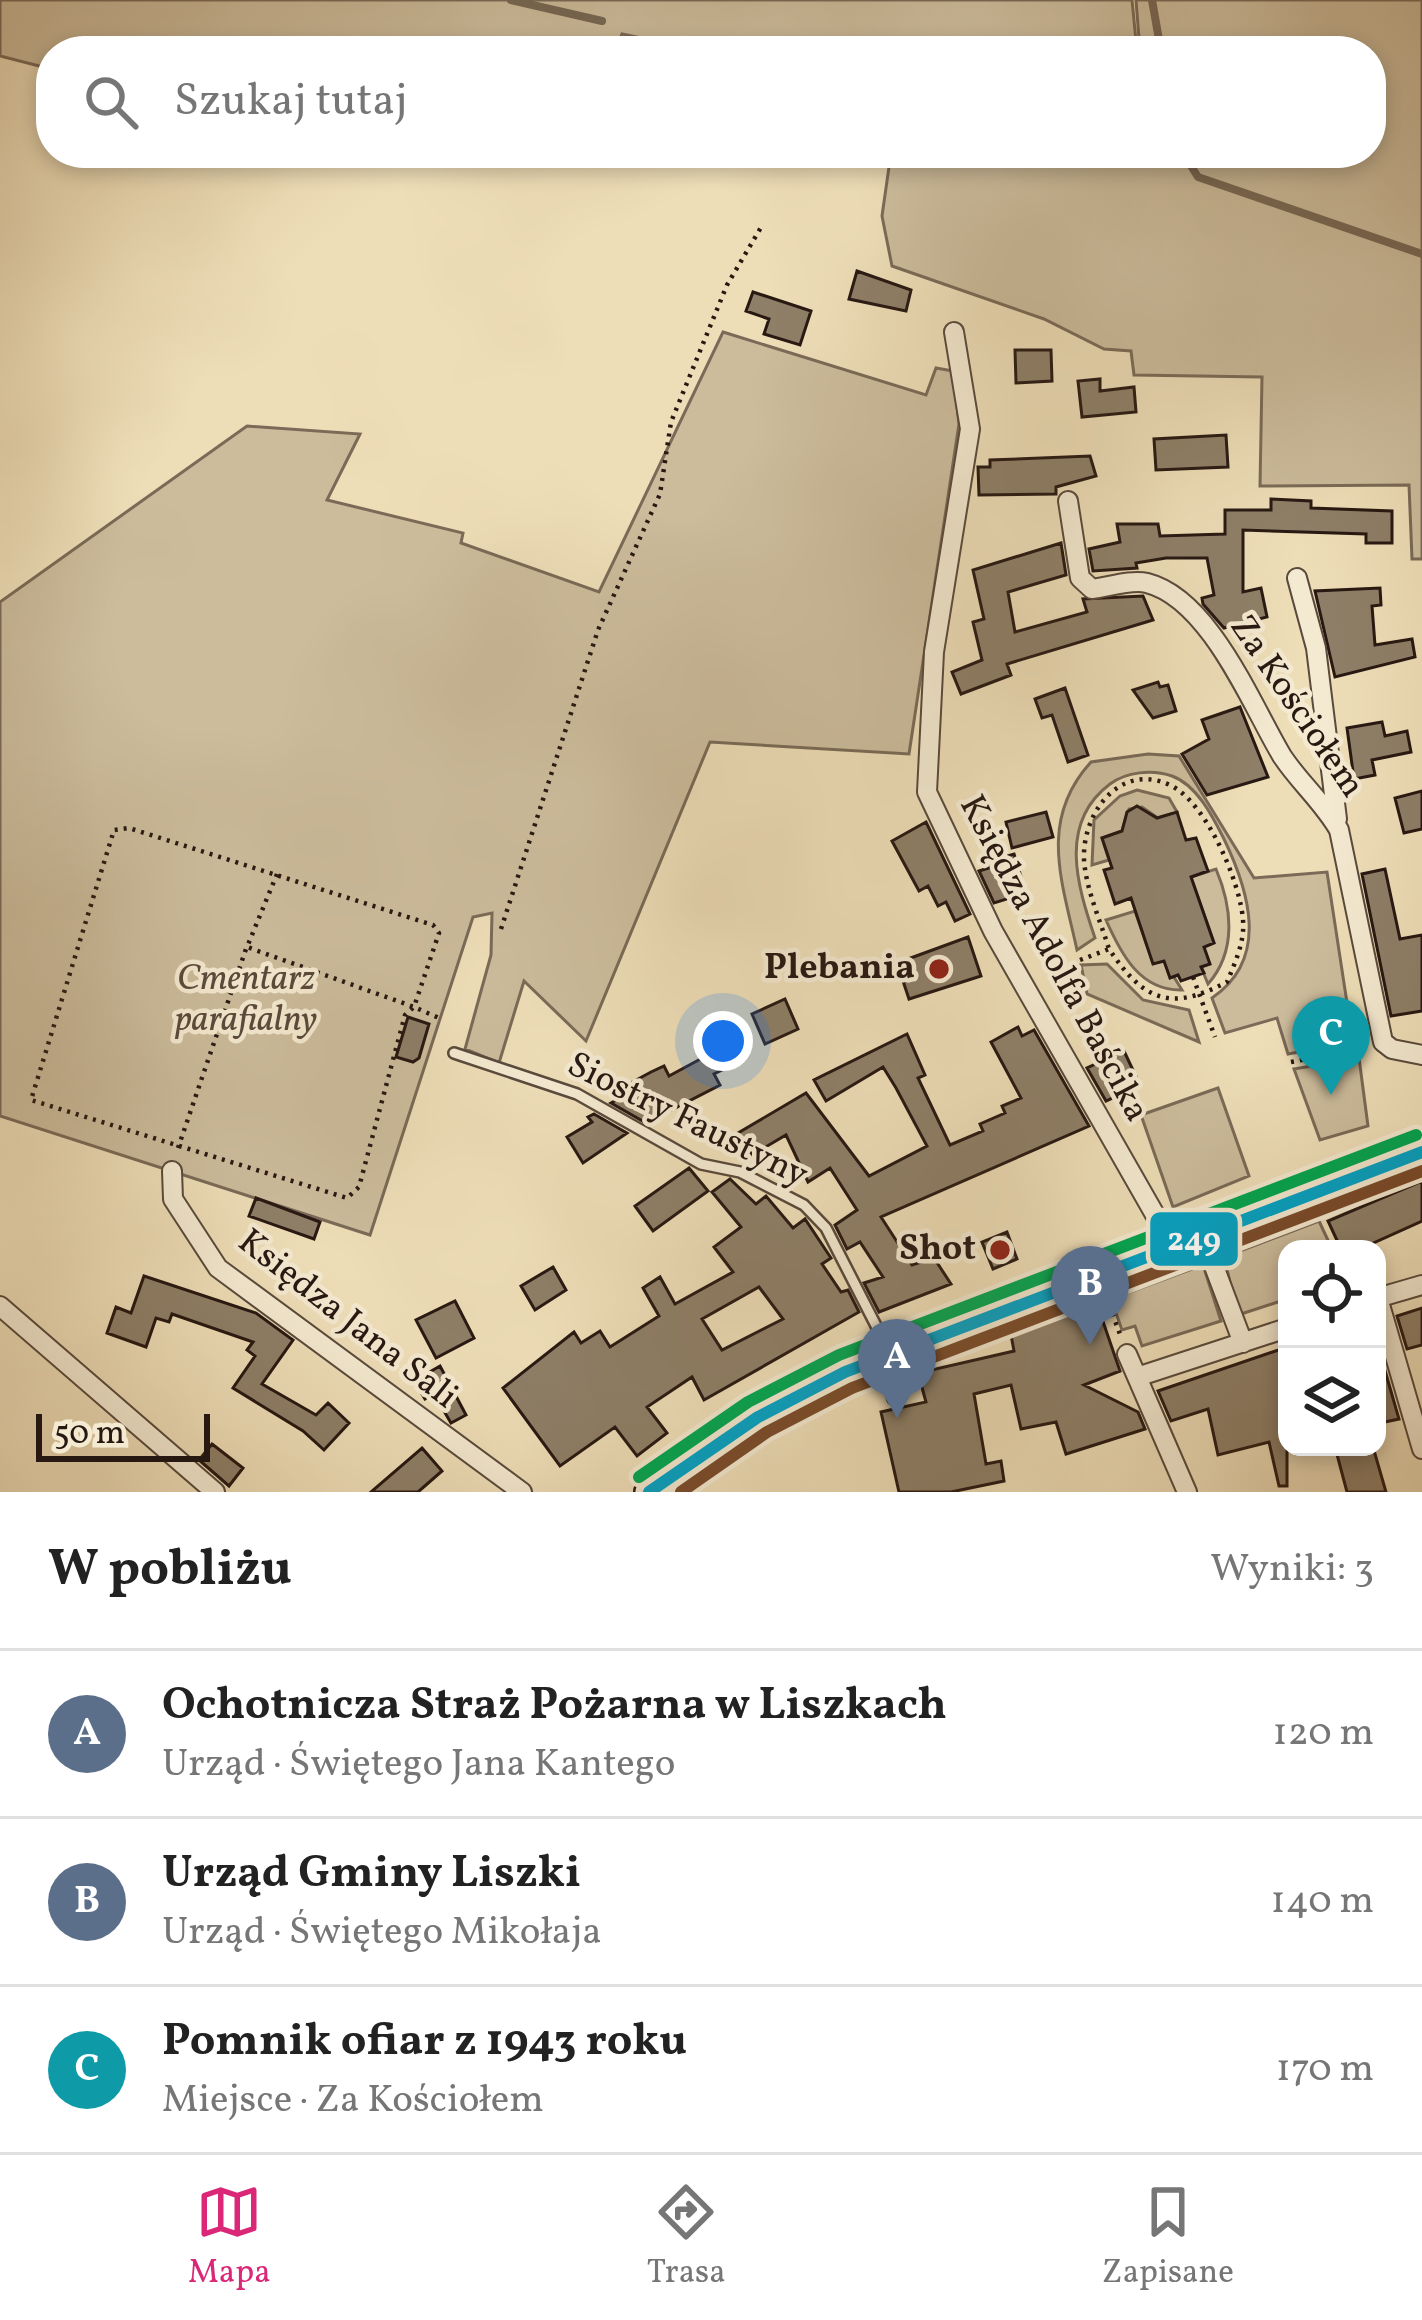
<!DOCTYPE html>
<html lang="pl">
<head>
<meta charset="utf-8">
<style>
  :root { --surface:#fff; --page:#f2f2f2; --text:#222; --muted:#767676; --line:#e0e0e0; --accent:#db2777 }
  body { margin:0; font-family:Vollkorn,serif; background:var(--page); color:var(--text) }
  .controls { position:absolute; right:36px; bottom:36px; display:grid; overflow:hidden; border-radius:24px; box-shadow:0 6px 18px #0003 }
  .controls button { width:108px; height:108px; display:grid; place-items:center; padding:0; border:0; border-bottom:3px solid var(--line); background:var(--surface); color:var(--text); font:60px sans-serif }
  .scale { position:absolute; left:36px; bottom:30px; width:174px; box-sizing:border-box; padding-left:12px; border:6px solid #271812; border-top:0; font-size:33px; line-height:42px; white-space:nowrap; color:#271812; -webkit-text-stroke:9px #f4ead1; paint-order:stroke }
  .you { position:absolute; left:723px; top:1041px; width:42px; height:42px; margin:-30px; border:9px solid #fff; border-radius:50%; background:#1a73e8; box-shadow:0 0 0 18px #1a73e833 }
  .badge { display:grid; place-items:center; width:78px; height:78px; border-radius:50%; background:var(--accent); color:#fff; font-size:39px; font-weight:700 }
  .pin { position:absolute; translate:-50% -99px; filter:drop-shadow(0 3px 6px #0008) }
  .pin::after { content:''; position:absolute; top:63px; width:42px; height:36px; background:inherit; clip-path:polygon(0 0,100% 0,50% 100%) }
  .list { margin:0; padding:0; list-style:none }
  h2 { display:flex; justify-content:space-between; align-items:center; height:156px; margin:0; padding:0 48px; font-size:51px }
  h2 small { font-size:39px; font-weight:400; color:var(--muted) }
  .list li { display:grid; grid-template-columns:78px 1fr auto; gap:36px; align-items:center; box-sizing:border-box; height:168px; padding:0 48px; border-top:3px solid var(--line) }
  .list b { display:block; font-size:45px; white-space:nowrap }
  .list p { margin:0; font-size:39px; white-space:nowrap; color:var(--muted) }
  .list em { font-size:39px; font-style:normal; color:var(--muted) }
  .icon { flex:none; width:66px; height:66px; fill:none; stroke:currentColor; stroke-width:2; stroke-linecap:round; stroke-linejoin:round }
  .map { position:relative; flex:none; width:1422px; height:1492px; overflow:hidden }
  .search { position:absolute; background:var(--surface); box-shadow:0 6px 18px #0003; left:36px; right:36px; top:36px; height:132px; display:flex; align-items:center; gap:30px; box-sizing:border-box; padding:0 42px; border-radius:48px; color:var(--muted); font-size:45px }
  .sheet { height:660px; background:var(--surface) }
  nav { display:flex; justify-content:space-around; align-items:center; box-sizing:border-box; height:168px; border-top:3px solid var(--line); background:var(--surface); font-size:33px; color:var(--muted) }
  nav a { display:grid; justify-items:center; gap:6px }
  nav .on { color:var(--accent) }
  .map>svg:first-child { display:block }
</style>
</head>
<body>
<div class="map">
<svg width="1422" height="1492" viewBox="0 0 1422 1492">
  <rect width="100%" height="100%" fill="#eedeb8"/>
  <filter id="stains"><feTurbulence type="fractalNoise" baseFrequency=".00167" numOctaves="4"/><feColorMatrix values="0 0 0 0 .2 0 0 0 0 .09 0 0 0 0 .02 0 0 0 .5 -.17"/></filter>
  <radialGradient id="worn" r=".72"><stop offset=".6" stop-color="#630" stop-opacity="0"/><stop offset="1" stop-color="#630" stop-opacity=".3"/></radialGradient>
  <path fill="#ccbc9c" stroke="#7a6a57" stroke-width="3" d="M0,0H1132L1137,51H705L622,34L615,51H51V69L0,56Z
    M1136,0H1422V559H1412L1409,485L1260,486L1262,377L1134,375L1131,351L1104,349L1044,319L892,266L882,216L891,153H1371V51H1140Z
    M723,332L926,395L936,368L953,371L959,424L909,754L710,742L586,1041L524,981L499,1063L465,1049L491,955L492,913L473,917L370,1235L0,1116V602L247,426L360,434L327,500L463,533L461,543L599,592Z
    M1148,754L1179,756L1254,878L1327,872L1353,1042L1288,1054L1277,1018L1225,1033L1212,998C1270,959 1249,891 1224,839C1213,817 1197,785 1172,776C1152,769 1126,772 1110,784C1058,823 1077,885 1095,938L1077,950C1062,881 1038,820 1091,762Z
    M1137,790L1169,798L1177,812L1158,818L1142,807L1129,809L1122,831L1102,838L1109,860L1092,865L1094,820L1120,796Z
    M1216,869C1232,907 1237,951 1208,984L1201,967L1204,947L1214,943L1191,877Z
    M1135,911L1153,963L1164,961L1182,990C1140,991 1121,954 1106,920Z
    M1107,964L1143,1000L1189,1010L1199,1042L1087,994L1081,965Z
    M1359,1058L1368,1126L1320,1140L1294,1069Z
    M1218,1088L1249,1176L1173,1207L1141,1115Z
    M1319,1221L1332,1249H1287V1299L1238,1315L1224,1257Z
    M1203,1265L1221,1321L1142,1346L1135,1326L1122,1330L1111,1299Z"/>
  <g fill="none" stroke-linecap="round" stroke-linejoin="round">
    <path stroke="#766754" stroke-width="8" d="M511,0L602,21
      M1152,0L1161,51
      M1183,153L1198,177L1422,254"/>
  </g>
  <path fill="#8e7f68" stroke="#271812" stroke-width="3" fill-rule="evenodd" d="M857,271L911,290L906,311L849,299Z
    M753,292L811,311L800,345L764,334L769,319L746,311Z
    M1015,350H1051L1052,381L1016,383Z
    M1100,379V391L1134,387L1136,412L1082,417L1078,381Z
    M1226,435L1228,467L1156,470L1154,439Z
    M1090,456L1096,476L1056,487V494L979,495L978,467H990V460Z
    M1271,499L1311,501V508L1392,511V543H1366V534L1243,530V592L1261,588L1267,617L1224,628L1203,604L1202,598L1214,595L1207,558H1166L1136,563L1137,568L1093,571L1089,549L1120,542L1117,524H1158L1160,536L1225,534V510H1271Z
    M1061,543L1066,575L1008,592L1015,632L1087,612L1083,599L1143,596L1153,620L1007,664L1011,675L961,694L952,672L982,660L973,622L984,619L973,570Z
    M1380,588L1381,605L1372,606L1375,645L1412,639L1415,657L1335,677L1315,591Z
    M1158,682L1160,687L1168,685L1176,711L1153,718L1133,690Z
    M1065,688L1088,755L1068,762L1052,715L1042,718L1035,699Z
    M1240,707L1268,777L1207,795L1182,754L1209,739L1202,720Z
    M1382,722L1385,736L1407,731L1411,752L1372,760L1375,775L1354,779L1347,728Z
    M1422,791V829L1404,833L1395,798Z
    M1137,806L1157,818L1177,812L1186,840L1196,838L1208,871L1191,877L1214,943L1204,947L1210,964L1201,967L1204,973L1181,981L1178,975L1170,978L1164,961L1153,964L1131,898L1115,904L1104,870L1112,868L1102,838L1122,831L1127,812Z
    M1046,812L1053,837L1012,848L1006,822Z
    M926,822L970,914L955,921L946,902L938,906L928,886L919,891L892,841Z
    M1014,854L1026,893L994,903L979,871L992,867L990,861Z
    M1385,869L1400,939L1422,935V1011L1391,1016L1362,874Z
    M968,937L981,976L909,999L897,963Z
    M785,999L798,1029L765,1044L752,1014Z
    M408,1017L429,1024L419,1058L413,1062L396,1057Z
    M1018,1027L1022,1036L1034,1030L1089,1126L881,1217L912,1265L934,1258L951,1284L879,1312L864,1283L883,1277L860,1242L847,1249L835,1225L857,1210L830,1168L808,1182L786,1135L752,1155L738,1133L806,1093L869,1176L927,1146L896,1088L883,1067L826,1101L814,1080L907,1034L925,1075L918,1078L950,1145L983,1131L980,1124L1005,1113L1002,1106L1021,1098L991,1042Z
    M719,1049L728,1067L714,1074L720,1085L646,1123L611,1103L618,1099L614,1092L651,1072L664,1066L669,1076Z
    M1124,1051L1140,1085L1106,1101L1087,1068Z
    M594,1114L627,1133L583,1163L567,1137L592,1122L588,1117Z
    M689,1168L708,1191L653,1231L635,1206Z
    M730,1179L756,1204L766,1196L793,1228L805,1219L831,1258L822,1264L841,1292L848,1290L859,1312L704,1400L692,1377L647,1407L667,1433L637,1456L615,1427L560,1466L503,1388L574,1332L581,1343L600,1331L610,1347L659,1316L643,1288L660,1277L675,1304L733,1272L714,1247L741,1227L712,1192ZM759,1287L783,1319L722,1350L702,1319Z
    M1422,1181V1221L1360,1249H1341L1328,1221Z
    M256,1198L320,1222L314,1239L249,1216Z
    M1007,1232L1017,1259L993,1269L982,1242Z
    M553,1267L566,1290L535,1310L521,1286Z
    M144,1276L256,1313L293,1340L262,1384L316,1415L328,1403L349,1423L324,1450L303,1431L233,1388L255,1356L247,1350L253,1342L172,1314L169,1322L156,1318L146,1347L107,1333L116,1307L131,1313Z
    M455,1301L474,1338L436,1358L416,1320Z
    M1097,1304L1120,1371L1084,1385L1138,1412L1145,1429L1066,1454L1056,1422L1021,1429L1011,1385L974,1394L986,1464L1001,1461L1004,1481L951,1492H899L881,1412L926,1402L918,1373L1014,1351L1011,1335Z
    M1422,1308V1345L1407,1349L1397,1316Z
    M1377,1343L1399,1419L1380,1423L1377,1410Z
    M1287,1347V1486H1279L1269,1442L1218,1455L1208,1409L1171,1421L1158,1391Z
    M440,1366L466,1415L451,1423L434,1394L425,1399L414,1381Z
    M212,1444L243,1468L229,1486L199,1460Z
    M1335,1447H1373L1386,1492H1347Z
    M422,1448L442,1471L418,1492H371Z"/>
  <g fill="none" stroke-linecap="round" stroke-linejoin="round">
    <g stroke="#594a3c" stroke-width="14">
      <path id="lane" d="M454,1053L577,1094L701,1164L740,1172L804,1205L826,1228L890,1353
        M883,1364L893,1399"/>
    </g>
    <g stroke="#594a3c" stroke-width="22">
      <path id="street" d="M954,332L970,429L934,652L927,792L993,931L1174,1248
        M1068,501L1080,578L1092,589C1108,587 1132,579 1147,583C1210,599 1252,706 1282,756C1299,782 1323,802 1339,830L1383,1042L1392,1049L1422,1055
        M1297,578L1316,648L1337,819
        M172,1171L173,1199L218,1268L522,1492
        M1203,1237L1243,1343
        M1377,1298L1422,1285
        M1378,1298L1422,1449
        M0,1306L215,1492
        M1127,1354L1187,1492
        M1137,1377L1287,1328"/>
    </g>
    <g stroke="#271812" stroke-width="32">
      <path id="secondary" d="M649,1492L758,1417L845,1372L1422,1152"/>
    </g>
    <path stroke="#271812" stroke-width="4.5" stroke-dasharray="3 6" stroke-linecap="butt" d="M277,874L247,947L414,1007L439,933L433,925L129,828L114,830L31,1100L347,1198L359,1187L405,1015L414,1007L439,1018
      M501,929L598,630L660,494L671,422L727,285L763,224
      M1080,960L1109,949C1144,1001 1170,1012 1227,982C1235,963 1245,941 1243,920C1240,881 1206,802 1170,785C1115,760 1077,822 1085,869C1089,896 1101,923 1109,949
      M1193,977L1215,1037
      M1291,1062L1362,1048
      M178,1148L246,949
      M1106,1297L1121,1337"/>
    <use href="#lane" stroke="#f4ead1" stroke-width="9"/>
    <use href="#street" stroke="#f4ead1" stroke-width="18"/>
    <use href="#secondary" stroke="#f4ead1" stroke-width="27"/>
    <g stroke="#f4ead1" stroke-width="21">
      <path id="bus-1" d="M649,1492L758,1417L845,1372L1422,1152"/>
    </g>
    <g stroke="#f4ead1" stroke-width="21">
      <path id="bus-2" d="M681,1492L767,1432L852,1388L1422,1171"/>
    </g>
    <g stroke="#f4ead1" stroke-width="21">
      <path id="bus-3" d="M639,1477L748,1402L839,1355L1416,1135"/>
    </g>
    <use href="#bus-1" stroke="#02a2c5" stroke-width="12"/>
    <use href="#bus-2" stroke="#7a4b2a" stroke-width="12"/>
    <use href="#bus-3" stroke="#00a651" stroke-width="12"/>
  </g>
  <g fill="#8f2418" stroke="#f4ead1" stroke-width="4.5">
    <circle cx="939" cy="969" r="12"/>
    <circle cx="1000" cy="1250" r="12"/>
  </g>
  <g text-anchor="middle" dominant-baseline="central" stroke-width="9" stroke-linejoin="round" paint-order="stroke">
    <g font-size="36" fill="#271812" stroke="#f4ead1">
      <text transform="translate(1296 707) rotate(56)">Za Kościołem</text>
      <text transform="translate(1053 959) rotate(62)">Księdza Adolfa Baścika</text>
      <text transform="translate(687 1121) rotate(26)">Siostry Faustyny</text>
      <text transform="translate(347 1320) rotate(38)">Księdza Jana Sali</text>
    </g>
    <g font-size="36" font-weight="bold" fill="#271812" stroke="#f4ead1" text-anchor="end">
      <text x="915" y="969">Plebania</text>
      <text x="976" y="1250">Shot</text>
    </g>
    <g font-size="36" font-style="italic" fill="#59493b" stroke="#f4ead1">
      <text x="246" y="980">Cmentarz<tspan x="246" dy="41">parafialny</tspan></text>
    </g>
  </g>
  <rect stroke="#f4ead1" stroke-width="4.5" x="1148" y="1210" width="92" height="58" rx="12" fill="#02a2c5"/>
  <g font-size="33" text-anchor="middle" font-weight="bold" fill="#fff">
    <text x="1194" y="1250">249</text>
  </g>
  <rect width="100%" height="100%" filter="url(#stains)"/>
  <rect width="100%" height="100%" fill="url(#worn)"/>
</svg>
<div class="controls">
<button><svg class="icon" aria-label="locate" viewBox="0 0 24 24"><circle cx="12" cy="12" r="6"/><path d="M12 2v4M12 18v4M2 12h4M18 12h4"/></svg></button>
<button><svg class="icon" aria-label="layers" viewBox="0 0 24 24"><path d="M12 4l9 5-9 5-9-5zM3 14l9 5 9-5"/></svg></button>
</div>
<div class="scale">50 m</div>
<div class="you"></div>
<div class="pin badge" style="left:897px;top:1418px;background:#5c6f8a">A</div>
<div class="pin badge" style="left:1090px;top:1345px;background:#5c6f8a">B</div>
<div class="pin badge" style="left:1331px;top:1095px;background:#0f9aa8">C</div>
<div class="search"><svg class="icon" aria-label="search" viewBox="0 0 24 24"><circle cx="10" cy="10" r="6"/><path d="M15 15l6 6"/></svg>Szukaj tutaj</div>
</div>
<section class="sheet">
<h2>W pobliżu<small>Wyniki: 3</small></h2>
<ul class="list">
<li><span class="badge" style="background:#5c6f8a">A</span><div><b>Ochotnicza Straż Pożarna w Liszkach</b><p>Urząd · Świętego Jana Kantego</p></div><em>120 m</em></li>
<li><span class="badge" style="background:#5c6f8a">B</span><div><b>Urząd Gminy Liszki</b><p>Urząd · Świętego Mikołaja</p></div><em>140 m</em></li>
<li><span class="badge" style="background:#0f9aa8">C</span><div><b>Pomnik ofiar z 1943 roku</b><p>Miejsce · Za Kościołem</p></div><em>170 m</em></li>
</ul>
</section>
<nav>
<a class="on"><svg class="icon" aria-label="map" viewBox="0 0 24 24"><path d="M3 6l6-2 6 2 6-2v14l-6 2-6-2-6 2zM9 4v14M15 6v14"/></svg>Mapa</a>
<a><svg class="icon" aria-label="directions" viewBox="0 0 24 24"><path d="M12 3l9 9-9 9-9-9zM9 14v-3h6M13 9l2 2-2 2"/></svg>Trasa</a>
<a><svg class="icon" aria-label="saved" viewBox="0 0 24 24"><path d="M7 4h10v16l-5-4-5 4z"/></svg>Zapisane</a>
</nav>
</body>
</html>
